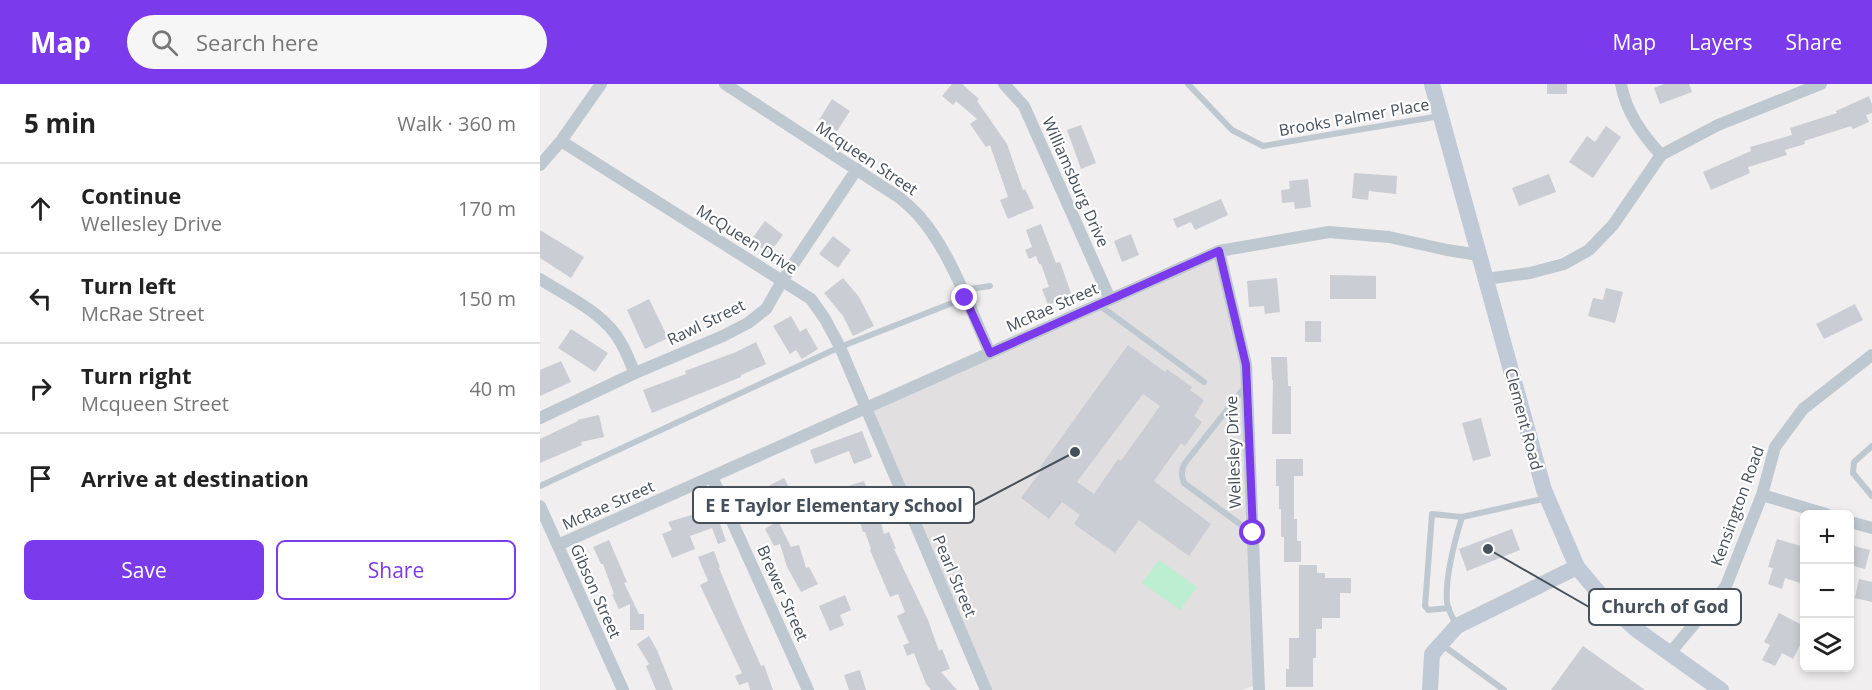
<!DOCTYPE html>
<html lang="en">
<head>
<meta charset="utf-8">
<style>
  :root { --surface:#fff; --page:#f6f6f6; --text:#222; --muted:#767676; --line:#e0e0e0; --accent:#7c3aed }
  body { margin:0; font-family:"Open Sans",sans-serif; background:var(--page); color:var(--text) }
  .controls { position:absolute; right:18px; bottom:18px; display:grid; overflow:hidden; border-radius:9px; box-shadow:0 3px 9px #0003 }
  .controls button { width:54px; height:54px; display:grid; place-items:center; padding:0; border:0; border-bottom:2px solid var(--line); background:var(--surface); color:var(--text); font:30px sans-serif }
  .stop { position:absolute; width:18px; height:18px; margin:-14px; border:4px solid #7c3aed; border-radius:50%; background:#fff }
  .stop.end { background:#7c3aed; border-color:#fff; box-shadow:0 2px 6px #0008 }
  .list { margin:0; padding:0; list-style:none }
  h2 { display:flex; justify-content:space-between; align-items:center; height:78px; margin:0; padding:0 24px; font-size:26px }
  h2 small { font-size:20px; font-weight:400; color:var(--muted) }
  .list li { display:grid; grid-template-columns:39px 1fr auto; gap:18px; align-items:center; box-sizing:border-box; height:90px; padding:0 24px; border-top:2px solid var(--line) }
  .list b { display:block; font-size:22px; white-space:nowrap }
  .list p { margin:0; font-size:20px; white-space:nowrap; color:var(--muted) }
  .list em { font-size:20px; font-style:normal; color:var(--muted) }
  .actions { display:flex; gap:12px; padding:18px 24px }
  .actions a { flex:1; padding:14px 0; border:2px solid var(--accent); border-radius:9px; text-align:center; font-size:21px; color:var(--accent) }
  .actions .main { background:var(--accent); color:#fff }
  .icon { flex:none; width:33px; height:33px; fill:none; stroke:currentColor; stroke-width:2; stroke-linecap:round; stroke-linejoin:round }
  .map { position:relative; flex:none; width:1332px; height:606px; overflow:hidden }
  header { display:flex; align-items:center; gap:36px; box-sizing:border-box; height:84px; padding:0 30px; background:var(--accent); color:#fff }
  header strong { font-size:28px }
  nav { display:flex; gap:33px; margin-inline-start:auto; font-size:21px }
  .search { width:420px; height:54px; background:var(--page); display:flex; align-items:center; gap:15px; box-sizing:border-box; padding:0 21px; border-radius:33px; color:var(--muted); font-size:22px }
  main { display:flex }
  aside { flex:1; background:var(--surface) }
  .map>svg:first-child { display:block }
</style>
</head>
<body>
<header>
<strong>Map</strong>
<div class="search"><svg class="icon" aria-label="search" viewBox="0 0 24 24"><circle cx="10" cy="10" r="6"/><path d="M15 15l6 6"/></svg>Search here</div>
<nav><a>Map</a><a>Layers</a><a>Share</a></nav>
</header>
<main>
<aside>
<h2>5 min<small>Walk · 360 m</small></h2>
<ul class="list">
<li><svg class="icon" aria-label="ahead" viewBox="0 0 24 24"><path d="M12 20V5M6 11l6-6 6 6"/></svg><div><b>Continue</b><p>Wellesley Drive</p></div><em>170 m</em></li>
<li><svg class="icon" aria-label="left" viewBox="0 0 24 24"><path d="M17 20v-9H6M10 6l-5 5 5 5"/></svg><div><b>Turn left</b><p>McRae Street</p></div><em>150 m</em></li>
<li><svg class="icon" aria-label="right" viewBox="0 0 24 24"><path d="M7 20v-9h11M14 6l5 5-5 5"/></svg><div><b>Turn right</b><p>Mcqueen Street</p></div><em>40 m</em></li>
<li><svg class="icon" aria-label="arrive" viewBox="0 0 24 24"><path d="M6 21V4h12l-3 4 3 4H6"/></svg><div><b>Arrive at destination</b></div></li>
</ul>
<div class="actions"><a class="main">Save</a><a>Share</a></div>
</aside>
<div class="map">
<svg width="1332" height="606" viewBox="0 0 1332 606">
  <rect width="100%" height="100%" fill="#f0eeee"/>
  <path fill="#e1dfe0" d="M679,167L706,281L719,600L702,606H446L326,324Z"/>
  <path fill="#bceed1" d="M619,476L657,503L640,526L602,499Z"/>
  <path fill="#cacdd3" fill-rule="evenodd" d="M412,0H422L439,15L437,17L467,60L483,106L485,105L494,124L468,135L460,116L468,113L450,61L446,63L430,40L437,35L416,17L413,21L402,12Z
    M1007,0H1027V10H1007Z
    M1124,0H1149L1152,8L1120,20L1114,4Z
    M1329,12L1332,20V29L1326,31L1329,38L1313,45L1311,42L1264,57L1265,60L1245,66L1247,71L1208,83L1210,89L1171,106L1163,88L1211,67L1210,63L1252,51L1250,44L1297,29L1296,27Z
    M292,15L310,27L297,47L279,36Z
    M541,41L556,79L541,85L527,46Z
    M1066,42L1081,53L1053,94L1029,78L1047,52L1055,58Z
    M814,89L857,92L856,110L829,107L828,116L812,114Z
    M1009,90L1016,108L979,122L972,104Z
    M768,95L771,123L755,125L754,118L742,119L741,106L750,105L749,97Z
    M681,115L688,131L655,146L651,138L637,144L633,135Z
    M225,137L243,151L229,170L211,156Z
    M501,140L516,179L520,178L532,212L508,221L502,205L509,203L501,180H499L496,172L489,175L485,166L492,163L486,146Z
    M0,146L44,173L31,194L0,174Z
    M591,150L599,171L582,178L574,157Z
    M293,152L311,166L298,184L279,170Z
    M790,191L836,192V215H790Z
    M303,194L319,213L334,242L313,252L303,232L284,209Z
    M737,194L740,228L725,230L724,222L709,223L707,197Z
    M1066,204L1083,208L1075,239L1048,232L1053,214L1063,216Z
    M109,215L128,254L105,265L87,226Z
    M1315,220L1323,236L1284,255L1276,240Z
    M251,232L260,248L266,244L278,265L262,275L256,266L250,270L233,242Z
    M765,237H781V258H765Z
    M31,245L68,269L55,288L18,264Z
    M216,258L226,280L201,291V293L112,329L103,306L146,290L145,287L196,268Z
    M588,261L625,288L627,285L652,303L650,306L664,316L654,332L662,338L645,362L641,359L614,397L671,440L649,472L599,436L575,469L534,440L540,431L522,418L509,435L481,414L503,384L500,383ZM603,310L620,322L581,377L578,375L554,410L537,398Z
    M731,273H747L748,302H751V350H732L733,296H732Z
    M21,277L31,298L0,312V286Z
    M59,331L64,353L41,358L42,361L0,379V355L38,337L37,336Z
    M941,334L951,372L933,377L922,339Z
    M322,347L332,373L314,380L309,367L275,380L270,366Z
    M736,375H763V392H754V435H757V457H761V478H744V453H741V425H739V402H736Z
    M244,394L251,407L205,429L199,417Z
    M324,397L335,425H337L344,450L349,448L356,465H354L388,536L399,567L402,565L410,585L401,588L417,606H391L386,600L374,569L367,572L363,561L369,559L357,532L365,528L358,510L350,513L330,466L331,465L325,448H323L316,424L313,425L305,403Z
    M165,427L166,432L176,428L186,457L178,460L172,444L150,452L155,465L132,474L122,450L132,446L128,438Z
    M238,437L251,463L259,461L266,484L269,483L278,500L261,508L247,483L240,460L234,462L225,445Z
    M972,445L980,466L927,487L919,465Z
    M1237,455L1264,463V483L1260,499L1245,494L1242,505L1228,500L1233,484L1228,483Z
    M69,456L87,498L84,499L99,530H104V546H90V520L79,525L72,511L74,510L63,480H61L53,463Z
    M1310,461L1330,466L1325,485L1310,481Z
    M174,467L180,483L179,484L198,530L221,582L224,581L233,606H210L208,598L199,601L195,592L202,589L160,501L168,497L158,473Z
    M759,481H777V489H785V494H811V509H800V534H782V545H776V574H773V603H746V585H749V554H759Z
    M1319,495L1332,498V518L1315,514Z
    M305,511L311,526L300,531L304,541L290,547L279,522Z
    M1239,529L1264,542V553L1253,575L1242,569L1235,582L1222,576L1230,561L1224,558Z
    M109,552L117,566L133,606H116L106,582L109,580L97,560Z
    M1043,562L1105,606H1011Z
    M320,586L326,606H309L304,591Z"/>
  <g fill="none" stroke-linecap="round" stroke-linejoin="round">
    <path stroke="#bec8d0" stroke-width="6" d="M648,0L692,46L723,62L900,32
      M559,221L664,298
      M705,303L645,379C641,387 641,391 644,399L712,449
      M1332,362L1314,378L1313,389L1332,412
      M0,402L300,263L425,214L430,205L450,202
      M909,524L888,526L885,522L892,430L922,433
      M916,540C912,533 908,526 907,518C905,494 915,456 922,433L1007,414
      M901,560L964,606"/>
    <path stroke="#bec8d0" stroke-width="12" d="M185,0L360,114C367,120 374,126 380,133C411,169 430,225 450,269
      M464,0L484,22L570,215
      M1081,0C1086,28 1102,50 1121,71
      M21,57L271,215L285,235L300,263L446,606
      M0,81L21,57L61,0
      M679,167L706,281L719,606
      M0,195C28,213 65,229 81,259C87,269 90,279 95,289
      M946,195L990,189L1024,180L1049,166L1073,141L1121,71L1178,41L1281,0
      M0,334L95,289L183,252L208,239L226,225L242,197L317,85
      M172,393L268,606
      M1222,411L1286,430
      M0,422L83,606
      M1310,438L1332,444
      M18,461L679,167L789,148L849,153L907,166L939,171
      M1130,569L1186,502L1222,411L1235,363L1263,325L1332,271"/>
    <path stroke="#c0cad7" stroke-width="16" d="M892,0L1004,406L1037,483L1068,520L1097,546L1181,606
      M890,606L892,570L917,542L1037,483"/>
  </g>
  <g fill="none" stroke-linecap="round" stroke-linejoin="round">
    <path stroke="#7c3aed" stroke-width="8" d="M425,214L450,269L679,167L706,281L713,449"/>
  </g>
  <g text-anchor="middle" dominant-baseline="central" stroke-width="4.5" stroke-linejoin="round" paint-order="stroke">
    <g font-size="16" fill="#46505b" stroke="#fff">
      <text transform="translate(814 33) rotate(-10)">Brooks Palmer Place</text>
      <text transform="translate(327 74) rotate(34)">Mcqueen Street</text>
      <text transform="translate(536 98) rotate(66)">Williamsburg Drive</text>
      <text transform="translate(207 155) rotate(32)">McQueen Drive</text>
      <text transform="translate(512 223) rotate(-24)">McRae Street</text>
      <text transform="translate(166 238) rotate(-26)">Rawl Street</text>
      <text transform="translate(984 335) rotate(75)">Clement Road</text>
      <text transform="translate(693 368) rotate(-92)">Wellesley Drive</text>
      <text transform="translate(68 421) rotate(-24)">McRae Street</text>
      <text transform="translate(1197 422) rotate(-70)">Kensington Road</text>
      <text transform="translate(415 492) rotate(67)">Pearl Street</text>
      <text transform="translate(56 507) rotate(66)">Gibson Street</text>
      <text transform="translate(243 509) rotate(66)">Brewer Street</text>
    </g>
  </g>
  <path fill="none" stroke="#46505b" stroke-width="2" d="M535 368L434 421M948 465L1049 523"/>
  <g fill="#46505b" stroke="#fff" stroke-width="2">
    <circle cx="535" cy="368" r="6"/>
    <circle cx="948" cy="465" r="6"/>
  </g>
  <g fill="#fff" stroke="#46505b" stroke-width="2">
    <rect x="153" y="403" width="281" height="36" rx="6"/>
    <rect x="1049" y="505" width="152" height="36" rx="6"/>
  </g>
  <g font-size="18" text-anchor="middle" font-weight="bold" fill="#46505b">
    <text x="294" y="428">E E Taylor Elementary School</text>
    <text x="1125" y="529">Church of God</text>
  </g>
</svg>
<div class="controls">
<button>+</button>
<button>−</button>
<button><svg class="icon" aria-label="layers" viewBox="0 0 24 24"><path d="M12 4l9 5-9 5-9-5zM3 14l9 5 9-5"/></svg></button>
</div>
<div class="stop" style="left:713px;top:449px"></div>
<div class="stop end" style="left:425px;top:214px"></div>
</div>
</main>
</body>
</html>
